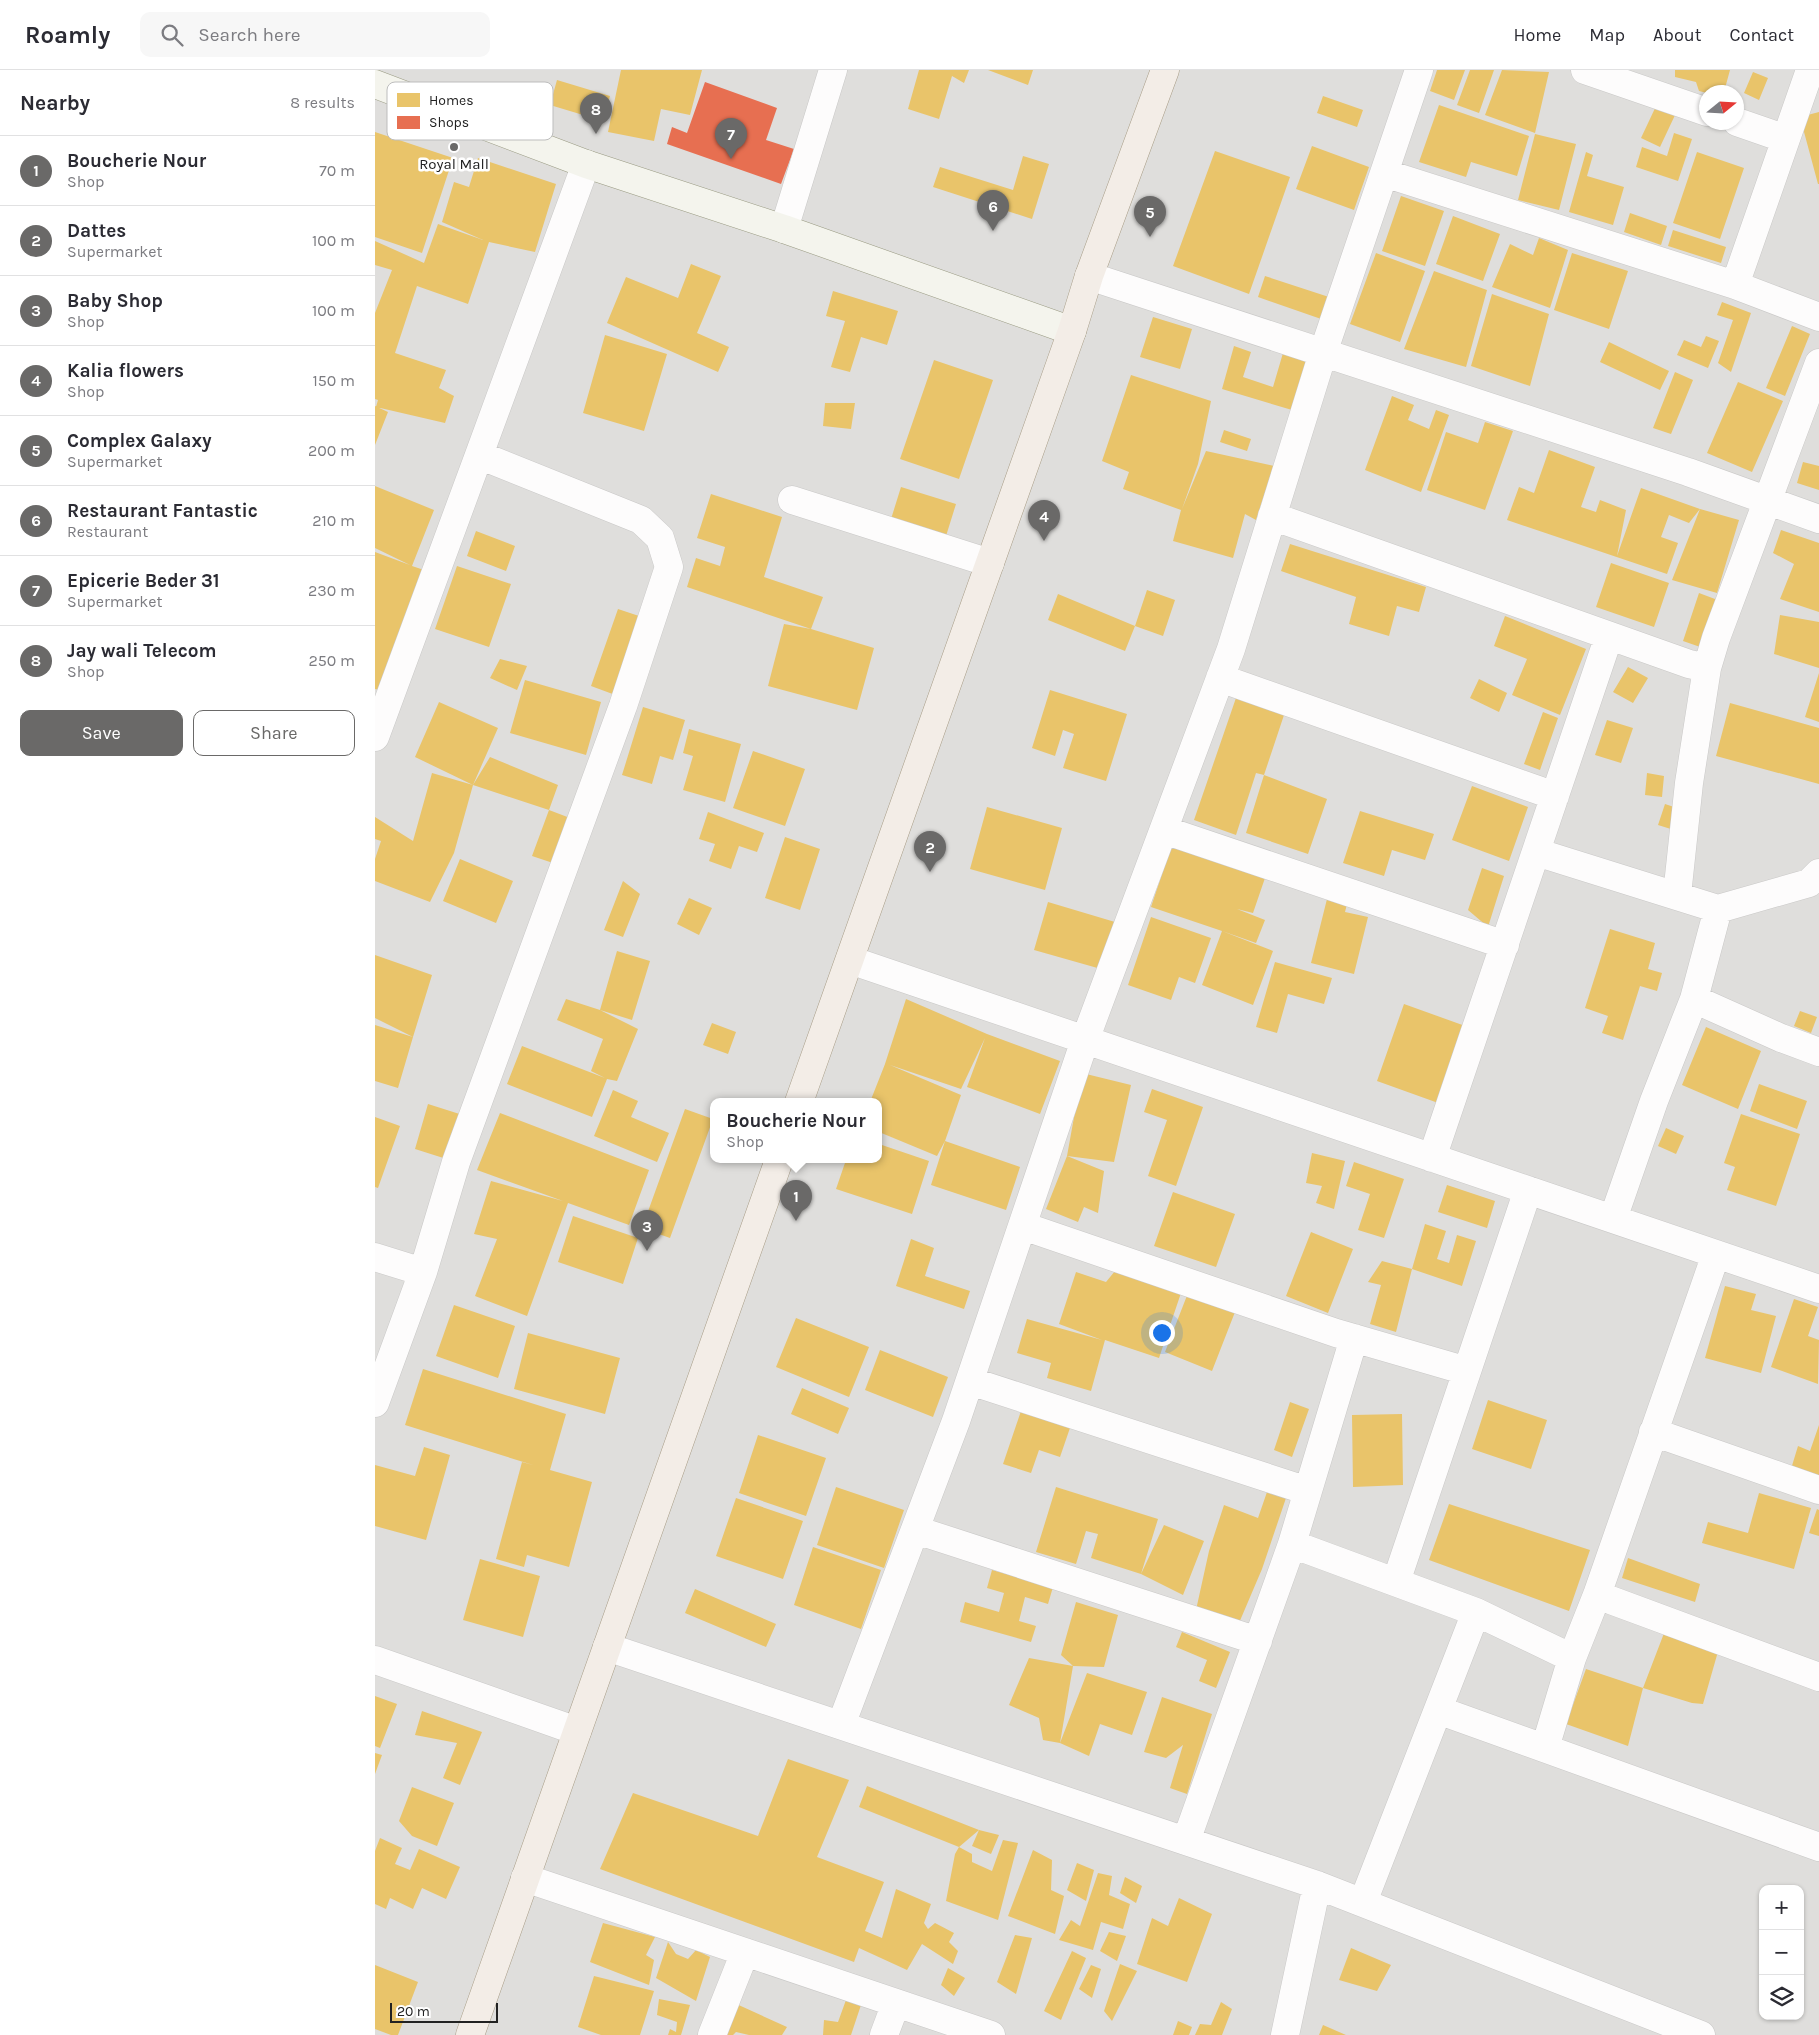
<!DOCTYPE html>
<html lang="en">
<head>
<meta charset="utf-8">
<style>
  :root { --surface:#fff; --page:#f7f7f7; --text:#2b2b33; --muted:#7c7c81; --line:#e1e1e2; --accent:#6a6968 }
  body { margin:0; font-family:Karla,sans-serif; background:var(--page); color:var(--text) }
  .controls { position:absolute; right:15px; bottom:15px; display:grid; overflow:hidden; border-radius:10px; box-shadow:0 1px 4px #0004 }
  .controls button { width:45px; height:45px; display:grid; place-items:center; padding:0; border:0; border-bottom:1px solid var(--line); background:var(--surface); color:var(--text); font:25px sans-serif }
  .compass { position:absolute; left:1324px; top:15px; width:45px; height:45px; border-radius:50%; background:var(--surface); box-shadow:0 1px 4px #0004; rotate:72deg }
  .scale { position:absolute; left:15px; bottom:12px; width:108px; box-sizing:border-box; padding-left:5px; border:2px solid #222; border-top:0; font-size:14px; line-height:18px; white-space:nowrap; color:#222; -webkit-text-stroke:4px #fff; paint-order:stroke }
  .you { position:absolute; left:786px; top:1262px; width:18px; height:18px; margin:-12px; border:4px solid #fff; border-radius:50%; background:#1a73e8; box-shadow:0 0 0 8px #1a73e833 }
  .badge { display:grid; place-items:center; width:32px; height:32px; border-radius:50%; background:var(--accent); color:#fff; font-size:16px; font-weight:700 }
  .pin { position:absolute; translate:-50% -41px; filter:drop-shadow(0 1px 2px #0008) }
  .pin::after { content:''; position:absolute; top:26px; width:18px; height:15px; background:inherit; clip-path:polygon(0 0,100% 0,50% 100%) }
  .popup { position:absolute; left:335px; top:1028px; width:172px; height:65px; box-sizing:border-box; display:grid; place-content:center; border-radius:10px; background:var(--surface); filter:drop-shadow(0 1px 4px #0005); font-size:16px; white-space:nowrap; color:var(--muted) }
  .popup b { font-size:19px; color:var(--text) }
  .popup::after { content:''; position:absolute; left:50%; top:100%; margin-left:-10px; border:10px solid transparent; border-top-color:var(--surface) }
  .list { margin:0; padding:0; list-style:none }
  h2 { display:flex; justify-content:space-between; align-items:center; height:65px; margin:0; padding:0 20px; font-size:21px }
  h2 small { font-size:16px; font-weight:400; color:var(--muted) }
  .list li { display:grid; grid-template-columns:32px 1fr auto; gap:15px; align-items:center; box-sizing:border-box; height:70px; padding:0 20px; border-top:1px solid var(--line) }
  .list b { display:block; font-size:19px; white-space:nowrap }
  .list p { margin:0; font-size:16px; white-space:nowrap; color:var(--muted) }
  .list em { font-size:16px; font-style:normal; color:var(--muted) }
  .actions { display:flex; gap:10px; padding:15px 20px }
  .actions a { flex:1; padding:11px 0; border:1px solid var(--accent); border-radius:10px; text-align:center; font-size:18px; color:var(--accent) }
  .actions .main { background:var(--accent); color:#fff }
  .icon { flex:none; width:28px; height:28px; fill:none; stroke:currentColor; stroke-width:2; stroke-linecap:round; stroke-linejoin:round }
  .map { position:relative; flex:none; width:1444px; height:1965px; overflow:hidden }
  header { display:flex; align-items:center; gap:30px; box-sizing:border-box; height:70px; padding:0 25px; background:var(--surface); border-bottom:1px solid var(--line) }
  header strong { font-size:24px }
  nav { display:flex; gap:28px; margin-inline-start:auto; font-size:18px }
  .search { width:350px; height:45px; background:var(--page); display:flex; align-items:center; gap:12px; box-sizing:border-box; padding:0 18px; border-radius:10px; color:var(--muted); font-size:19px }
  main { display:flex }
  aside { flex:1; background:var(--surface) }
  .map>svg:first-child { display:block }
</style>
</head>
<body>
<header>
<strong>Roamly</strong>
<div class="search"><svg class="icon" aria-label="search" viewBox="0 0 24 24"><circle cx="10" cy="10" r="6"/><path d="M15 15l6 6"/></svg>Search here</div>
<nav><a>Home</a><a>Map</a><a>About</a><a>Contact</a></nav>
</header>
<main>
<aside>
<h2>Nearby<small>8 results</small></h2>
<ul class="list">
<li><span class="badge">1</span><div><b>Boucherie Nour</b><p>Shop</p></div><em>70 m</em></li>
<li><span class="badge">2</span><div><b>Dattes</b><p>Supermarket</p></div><em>100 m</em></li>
<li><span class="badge">3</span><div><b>Baby Shop</b><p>Shop</p></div><em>100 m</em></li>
<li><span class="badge">4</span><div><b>Kalia flowers</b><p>Shop</p></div><em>150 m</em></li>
<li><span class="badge">5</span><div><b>Complex Galaxy</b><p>Supermarket</p></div><em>200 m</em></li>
<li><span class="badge">6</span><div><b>Restaurant Fantastic</b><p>Restaurant</p></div><em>210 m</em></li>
<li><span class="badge">7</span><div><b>Epicerie Beder 31</b><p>Supermarket</p></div><em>230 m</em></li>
<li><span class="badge">8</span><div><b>Jay wali Telecom</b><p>Shop</p></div><em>250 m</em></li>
</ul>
<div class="actions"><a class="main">Save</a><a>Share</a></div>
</aside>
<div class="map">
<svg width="1444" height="1965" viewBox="0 0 1444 1965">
  <rect width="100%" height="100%" fill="#f0eeeb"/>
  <path fill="#dfdedc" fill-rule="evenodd" d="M0,0H1444V1965H0ZM1332,22H1362V52H1332ZM338,1032H504V1090H338ZM1388,1819H1425V1946H1388Z"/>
  <path fill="#e9c46a" d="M246,0H327L315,45L286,39L279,71L233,62Z
    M544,0H594L589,13L577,6L564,49L533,39Z
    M613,0H658L653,15Z
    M1062,0H1090L1079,30L1055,21Z
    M1095,0H1119L1104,43L1082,35Z
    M1127,0L1174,2L1160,63L1110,45Z
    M1300,0H1355L1349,22L1332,23L1324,21L1321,12L1300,7Z
    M1378,2L1393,8L1384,30L1369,23Z
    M182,10L235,26L228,51L175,35Z
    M948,26L988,40L982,57L942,43Z
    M1282,34L1301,43L1285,77L1266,68Z
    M1064,35L1154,66L1142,106L1096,92L1091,107L1044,92Z
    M1444,42V114H1443L1425,47Z
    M0,62L78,88L47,183L0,167Z
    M1299,63L1317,69L1303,111L1261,97L1267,77L1292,86Z
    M1160,64L1201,74L1184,140L1143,130Z
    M937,76L994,97L979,140L921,119Z
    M840,81L915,107L874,224L798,196Z
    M1211,82L1218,85L1212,106L1249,117L1238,155L1194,142Z
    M1322,82L1369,98L1345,169L1298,153Z
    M648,86L674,94L657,149L558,117L565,97L638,120Z
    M103,88L181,114L160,182L114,172L93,234L42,216L20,283L71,300L64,318L79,326L70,353L1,337L3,330L0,329V243L17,200L0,195V171L49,193L63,154L108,170L67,152L79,112L94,117Z
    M1026,126L1069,141L1050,196L1007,181Z
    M1255,143L1292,156L1286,175L1249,162Z
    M1078,146L1125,164L1108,211L1061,194Z
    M1298,160L1351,177L1346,193L1293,176Z
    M1164,168L1193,180L1175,238L1117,217L1135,174L1158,185Z
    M1001,183L1050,201L1025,272L975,254Z
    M1197,183L1253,201L1234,259L1179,240Z
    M316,194L346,206L322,263L354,277L343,302L232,253L251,207L303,228Z
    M1059,201L1112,220L1091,297L1029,279Z
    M890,206L957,228L949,250L883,227Z
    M458,221L523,241L512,275L486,267L475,302L456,297L470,251L451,246Z
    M1117,224L1174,244L1155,316L1096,296Z
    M1347,232L1376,243L1356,302L1343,293L1358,250L1342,245Z
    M778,247L817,259L805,299L765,287Z
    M1417,256L1435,264L1410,326L1391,318Z
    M230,265L292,284L269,361L208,343Z
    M1331,266L1344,271L1333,298L1302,285L1309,270L1326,277Z
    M1234,272L1294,301L1285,320L1225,292Z
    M859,276L876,282L868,307L898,317L908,283L932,290L917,340L847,319Z
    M559,290L618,310L584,409L525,389Z
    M1300,302L1318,310L1296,364L1278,358Z
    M756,305L836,331L823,394L807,439L831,381L899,396L881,450L870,444L858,488L798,471L806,440L748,419L754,402L727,391Z
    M1363,312L1408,331L1377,402L1332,383Z
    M1017,326L1039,335L1033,350L1054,359L1061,340L1074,345L1046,422L990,400Z
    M450,333H480L476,359L448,356Z
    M0,336L13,342L0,375Z
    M1110,352L1138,361L1110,440L1052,420L1071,362L1103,373Z
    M849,360L876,369L872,381L845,372Z
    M1174,380L1220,397L1206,437L1221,442L1225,430L1251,440L1242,486L1266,418L1325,439L1314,453L1294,445L1286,467L1303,473L1292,504L1132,450L1144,417L1159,423Z
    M1428,392L1444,396V420L1422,413Z
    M0,416L59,440L37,496L49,500L4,620L0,619V482L35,495L0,478Z
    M526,417L581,434L571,466L516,449Z
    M336,424L407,447L389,507L448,527L436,559L499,578L482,640L393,616L409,554L436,559L312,517L321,488L345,496L350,477L322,468Z
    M1325,439L1364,450L1342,523L1297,510Z
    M1406,460L1444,473V542L1405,529L1419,494L1398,483Z
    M101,461L140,476L131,501L92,486Z
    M915,474L1051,517L1044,542L1022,536L1014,566L974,554L981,527L906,501Z
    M1236,493L1294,513L1279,557L1221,537Z
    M82,496L136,514L114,577L60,559Z
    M772,520L800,530L788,566L760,556Z
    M1324,523L1348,532L1331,579L1308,571Z
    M683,524L760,556L750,581L673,550Z
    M243,539L270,548L243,626L216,616Z
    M1405,545L1444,552V598L1399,584Z
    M1130,546L1211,579L1185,645L1137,625L1152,589L1119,576Z
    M125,589L152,596L142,620L115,608Z
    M1253,597L1273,608L1258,633L1238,622Z
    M1444,603V652L1430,647Z
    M1104,609L1132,623L1124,642L1095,628Z
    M150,610L226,632L211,685L135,663Z
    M675,620L752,644L731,711L688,698L699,664L688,660L680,686L657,678Z
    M862,625L910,642L889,705L881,703L861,765L819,750Z
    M64,632L123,658L98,715L40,687Z
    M1355,633L1444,658V714L1341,686Z
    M268,637L310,650L298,690L285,686L277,714L247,705Z
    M1168,642L1183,648L1165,700L1149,694Z
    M1232,650L1258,658L1246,693L1220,685Z
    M314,659L366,674L350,732L308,720L318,686L308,683Z
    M378,681L430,699L410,756L358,738Z
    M115,687L183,715L174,740L98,715Z
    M57,703L98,715L79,783L55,832L0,811V789L6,771L0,769V747L38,771Z
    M1272,703L1289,706L1287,727L1270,725Z
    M889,705L952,729L933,784L871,763Z
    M1097,716L1153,737L1134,791L1077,770Z
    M1290,734L1305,739L1299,760L1283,755Z
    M612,737L687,758L670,820L595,799Z
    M174,740L195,748L178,793L157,786Z
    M985,741L1059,764L1050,790L1017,780L1009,806L968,793Z
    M333,742L389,763L382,782L364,776L356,799L334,791L340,774L324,769Z
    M410,767L445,779L425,840L390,828Z
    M796,777L890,808L878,843L862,839L890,850L881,873L847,861L898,881L878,935L827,915L847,861L776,837Z
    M85,789L138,811L121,853L68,831Z
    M1107,798L1129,806L1113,857L1093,840Z
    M248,811L265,824L248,867L229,860Z
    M953,825L973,830L970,842L993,847L979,904L936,893Z
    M314,828L337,838L324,865L302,854Z
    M673,832L740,852L726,899L659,880Z
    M776,847L836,868L820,913L804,907L796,930L753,915Z
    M1235,859L1280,873L1273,899L1287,903L1282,921L1265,916L1248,970L1227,963L1233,946L1210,938Z
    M242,881L275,891L257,950L225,940L263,959L242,1011L232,1009L217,1047L132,1014L147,976L230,1008L216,1001L228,969L182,950L191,929L225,940Z
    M0,885L57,905L38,967L0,948Z
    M900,892L957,908L949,934L913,924L902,963L881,957Z
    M531,929L612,964L685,991L665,1044L592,1017L610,968L586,1019L515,995L586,1025L570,1071L562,1086L504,1062V1032H495L510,994Z
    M1029,934L1093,957L1066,1034L1002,1011Z
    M1425,941L1442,947L1436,963L1419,956Z
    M337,953L361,962L353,984L328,975Z
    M0,955L38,967L23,1018L0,1011Z
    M1331,957L1386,981L1363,1039L1307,1015Z
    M707,1003L756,1015L739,1092L692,1086L729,1101L723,1143L709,1137L703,1152L671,1139L692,1086Z
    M1384,1014L1432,1031L1422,1059L1375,1041Z
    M777,1019L828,1037L801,1116L773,1106L792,1050L769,1042Z
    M238,1020L263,1031L256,1047L294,1063L282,1092L219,1066Z
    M53,1034L94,1047L81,1092L40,1079Z
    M310,1039L338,1049L295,1168L267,1158Z
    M125,1043L274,1100L254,1155L193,1133L152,1246L100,1226L122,1169L99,1164L116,1111L188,1131L102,1100Z
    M1366,1044L1425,1064L1401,1136L1352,1120L1360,1097L1349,1093Z
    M0,1047L25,1056L3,1118L0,1117Z
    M1291,1058L1309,1066L1301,1084L1283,1076Z
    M570,1071L645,1097L631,1140L556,1115Z
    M504,1074L554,1091L537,1144L461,1119L471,1090H504Z
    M937,1083L970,1091L959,1139L941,1133L947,1116L931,1113Z
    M979,1092L1029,1109L1009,1168L983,1160L995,1124L971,1116Z
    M1072,1115L1120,1131L1112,1158L1063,1142Z
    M798,1122L860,1144L841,1197L779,1176Z
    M198,1146L263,1168L248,1214L183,1192Z
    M1050,1154L1071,1161L1062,1189L1074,1193L1082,1165L1101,1171L1087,1216L1037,1199Z
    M936,1162L978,1179L953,1243L911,1226Z
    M536,1169L559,1178L550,1206L595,1221L589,1239L521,1216Z
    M1007,1191L1037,1199L1021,1262L995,1254L1006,1215L993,1212Z
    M740,1201L806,1223L784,1288L730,1270L716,1321L672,1308L676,1293L642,1283L652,1249L727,1270L684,1254L701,1202L731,1212Z
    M1350,1216L1381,1224L1376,1240L1401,1246L1386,1303L1330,1288Z
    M813,1223L860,1242L837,1301L790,1282Z
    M1419,1229L1443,1237L1433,1266L1444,1270L1443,1314L1396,1297Z
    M79,1235L140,1256L123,1308L61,1286Z
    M421,1248L494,1277L474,1327L401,1297Z
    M153,1263L245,1288L230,1344L139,1319Z
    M505,1280L573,1307L558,1347L490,1320Z
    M48,1299L191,1344L175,1400L217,1412L194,1497L152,1485L149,1497L121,1489L147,1392L158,1395L30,1355Z
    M427,1318L474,1338L463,1364L416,1344Z
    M1113,1330L1172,1350L1156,1399L1097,1379Z
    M915,1332L934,1339L917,1387L899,1380Z
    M647,1338L696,1355L685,1387L664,1380L656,1403L628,1394Z
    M1027,1344L1028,1415L978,1417L977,1345Z
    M1444,1355V1409L1416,1399L1423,1376L1435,1381Z
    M383,1365L451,1388L431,1446L364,1423Z
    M49,1377L75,1385L51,1470L0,1456V1395L40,1406Z
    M461,1417L529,1440L509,1498L442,1475Z
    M681,1417L783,1449L766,1504L716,1488L723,1464L711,1461L701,1494L661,1482Z
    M892,1422L911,1428L887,1499L864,1553L821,1540L834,1481L849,1435L883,1448Z
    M1384,1423L1436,1438L1419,1499L1327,1473L1333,1452L1373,1463Z
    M361,1428L428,1451L408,1509L341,1486Z
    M1074,1434L1215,1480L1194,1541L1054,1490Z
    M1442,1439L1444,1440V1466L1434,1463Z
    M789,1455L829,1471L808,1525L766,1504Z
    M438,1477L506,1500L486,1559L419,1535Z
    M1253,1488L1325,1514L1320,1532L1247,1508Z
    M105,1489L165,1506L148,1567L88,1550Z
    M617,1500L678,1517L673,1534L650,1527L644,1551L661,1556L656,1572L585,1552L590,1532L624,1542L629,1523L612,1518Z
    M320,1519L401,1554L391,1577L310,1543Z
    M701,1532L743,1545L729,1597L698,1596L686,1585Z
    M1291,1558L1344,1578L1328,1634L1317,1633L1268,1618Z
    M807,1562L855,1582L841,1618L824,1611L832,1590L801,1577Z
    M654,1588L698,1596L685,1673L668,1670L664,1648L634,1635Z
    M1211,1599L1268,1618L1253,1676L1191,1654Z
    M712,1603L772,1622L757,1665L725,1654L714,1686L685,1673Z
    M0,1626L22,1634L5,1678L0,1676Z
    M787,1627L837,1644L812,1724L795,1718L808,1675L791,1688L769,1682Z
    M47,1641L107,1662L85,1715L68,1708L82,1673L40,1665Z
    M0,1683L7,1685L0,1704Z
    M413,1689L474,1710L442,1787L509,1812L490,1861L507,1868L521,1819L556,1834L549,1853L553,1859L560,1853L579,1863L574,1872L583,1881L578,1894L547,1874L532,1900L484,1878L479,1892L225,1799L258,1723L383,1766Z
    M492,1716L604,1760L584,1777L597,1784V1792L617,1801L628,1770L643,1773L623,1850L571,1831L580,1784L584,1777L484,1737Z
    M37,1717L79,1733L62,1776L37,1766L24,1751Z
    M604,1760L624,1765L616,1784L597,1776Z
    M5,1768L27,1778L20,1794L35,1800L44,1779L85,1797L71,1829L47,1818L38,1839L15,1828L11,1839L0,1834V1781Z
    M658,1780L677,1790L676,1820L689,1826L680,1864L633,1846Z
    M702,1793L719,1800L711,1831L692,1820Z
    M723,1803L737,1806L734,1825L755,1834L748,1859L726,1852L718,1880L684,1870L696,1850L705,1856Z
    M750,1807L767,1816L761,1833L745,1823Z
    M804,1828L837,1844L812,1912L762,1894L777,1848L793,1856Z
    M228,1853L280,1867L271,1885L279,1890L274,1915L215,1892Z
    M734,1862L751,1866L742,1891L725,1881Z
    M640,1865L657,1868L641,1924L622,1912Z
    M293,1872L301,1884L313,1889L321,1880L335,1887L321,1931L281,1908Z
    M976,1878L1016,1895L1002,1921L964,1910Z
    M697,1881L711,1888L686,1950L669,1941Z
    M745,1894L762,1901L737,1951L729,1941Z
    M0,1895L43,1912L23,1965H16L0,1959Z
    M716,1895L726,1899L717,1928L704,1919Z
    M573,1898L590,1908L579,1926L566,1915Z
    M219,1906L279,1921L265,1965H226L203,1957Z
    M284,1929L315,1935L306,1965H293L295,1959L301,1962L302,1952L282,1945Z
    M471,1930L486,1935L476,1965H448L449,1950L463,1952Z
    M357,1932L412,1957L407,1965H374L361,1962L358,1965H345Z
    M846,1932L857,1939L847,1965H820L825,1954L836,1955Z
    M803,1951L817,1957L814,1965H798Z
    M948,1955L971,1965H944Z"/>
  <path fill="#e76f51" d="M330,12L402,38L391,70L419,79L406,114L292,74L297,57L312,63Z"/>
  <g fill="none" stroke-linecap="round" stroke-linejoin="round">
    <g stroke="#c9c8c7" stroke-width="29">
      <path id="street" d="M1210,0L1332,42
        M1362,52L1411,69
        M1009,103L1360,215L1444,247
        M409,159L458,0
        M714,206L1313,402L1444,449
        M1360,215L1435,0
        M417,430L615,493
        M897,446L1314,594L1332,598L1341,568L1444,293
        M845,608L1180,726
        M0,667L104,385
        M789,760L1130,875
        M1161,782L1343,839
        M1302,825L1314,713L1332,598
        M475,890L1444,1219
        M1319,929L1406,968L1444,982
        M1057,1088L1234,566
        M1238,1149L1279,1031L1319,929L1343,839L1434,813L1444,803
        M648,1156L961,1263L1092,1301
        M0,1187L48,1202
        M595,1311L933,1421
        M0,1333L48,1202L81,1092L248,636L294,497L285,468L266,450L104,385L211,94
        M1278,1362L1444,1420
        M541,1460L883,1571
        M917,1474L1101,1542L1197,1588
        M1021,1512L1153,1120
        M1222,1525L1444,1607
        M232,1577L942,1815L1326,1965
        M0,1590L202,1661
        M1063,1640L1444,1777
        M466,1655L581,1351L710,970L856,579L948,283L1044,0
        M1170,1678L1197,1588L1222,1525L1341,1184
        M811,1771L917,1474L979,1268
        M150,1808L616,1965
        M988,1832L1101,1542
        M337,1965L370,1882
        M509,1965L521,1933
        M910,1965L942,1815"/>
    </g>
    <g stroke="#999a82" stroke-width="29">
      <path id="secondary" d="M0,14L211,94L409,159L697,261"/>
    </g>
    <g stroke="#a79c86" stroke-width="29">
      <path id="primary" d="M424,1032L697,261L714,206L790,0
        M95,1965L404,1090"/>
    </g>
    <use href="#street" stroke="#fdfcfc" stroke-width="28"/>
    <use href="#secondary" stroke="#f4f4ed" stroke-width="28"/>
    <use href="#primary" stroke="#f3ede7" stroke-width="28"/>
  </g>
  <circle fill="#6a6968" stroke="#fff" stroke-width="2" cx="79" cy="77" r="5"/>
  <g text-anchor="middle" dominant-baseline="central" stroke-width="5" stroke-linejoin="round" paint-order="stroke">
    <g font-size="15" fill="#222" stroke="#fff">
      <text x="79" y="94">Royal Mall</text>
    </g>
  </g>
  <rect x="12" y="12" width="166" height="58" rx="8" fill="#fff" stroke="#bdbdbd" stroke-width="1"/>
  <rect x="22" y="23" width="23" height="14" fill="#e9c46a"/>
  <rect x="22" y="46" width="23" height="13" fill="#e76f51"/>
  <g font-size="14" fill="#222">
    <text x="54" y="35">Homes</text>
    <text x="54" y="57">Shops</text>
  </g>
</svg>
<div class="controls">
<button>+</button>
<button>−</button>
<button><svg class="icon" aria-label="layers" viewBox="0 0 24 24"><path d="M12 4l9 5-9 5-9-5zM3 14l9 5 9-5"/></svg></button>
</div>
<svg class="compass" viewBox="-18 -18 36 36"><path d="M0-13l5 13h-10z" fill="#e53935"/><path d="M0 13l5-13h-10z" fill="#7c7c81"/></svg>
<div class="scale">20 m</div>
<div class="you"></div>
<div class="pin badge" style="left:421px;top:1151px">1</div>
<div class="popup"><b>Boucherie Nour</b>Shop</div>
<div class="pin badge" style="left:555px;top:802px">2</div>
<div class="pin badge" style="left:272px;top:1181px">3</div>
<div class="pin badge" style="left:669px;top:471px">4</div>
<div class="pin badge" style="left:775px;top:167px">5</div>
<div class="pin badge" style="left:618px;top:161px">6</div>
<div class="pin badge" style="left:356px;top:89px">7</div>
<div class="pin badge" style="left:221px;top:64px">8</div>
</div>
</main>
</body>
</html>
